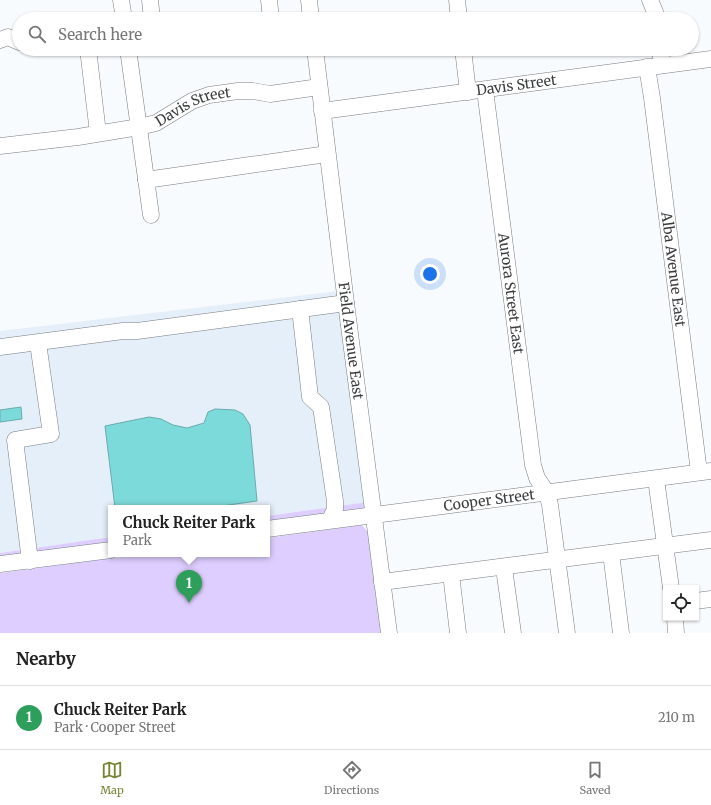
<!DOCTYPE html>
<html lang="en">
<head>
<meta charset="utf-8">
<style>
  :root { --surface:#fff; --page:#f2f2f2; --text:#222; --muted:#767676; --line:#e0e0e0; --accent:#778533 }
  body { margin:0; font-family:Merriweather,serif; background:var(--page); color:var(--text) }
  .controls { position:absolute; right:12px; bottom:12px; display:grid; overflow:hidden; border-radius:0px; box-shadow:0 1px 3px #0004 }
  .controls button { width:36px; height:36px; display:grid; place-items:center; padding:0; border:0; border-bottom:1px solid var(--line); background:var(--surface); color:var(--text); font:20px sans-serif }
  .you { position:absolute; left:430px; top:274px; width:14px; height:14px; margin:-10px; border:3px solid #fff; border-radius:50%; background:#1a73e8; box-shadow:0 0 0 6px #1a73e833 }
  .badge { display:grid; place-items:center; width:26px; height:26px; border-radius:50%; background:var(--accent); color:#fff; font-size:13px; font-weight:700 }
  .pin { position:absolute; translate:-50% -33px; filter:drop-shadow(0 1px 2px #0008) }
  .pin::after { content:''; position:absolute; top:21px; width:14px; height:12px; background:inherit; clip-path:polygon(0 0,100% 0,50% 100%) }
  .popup { position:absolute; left:108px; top:505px; width:162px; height:52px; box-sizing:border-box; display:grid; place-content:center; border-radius:0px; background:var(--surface); filter:drop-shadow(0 1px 3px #0005); font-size:13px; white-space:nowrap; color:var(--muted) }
  .popup b { font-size:15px; color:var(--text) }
  .popup::after { content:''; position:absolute; left:50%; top:100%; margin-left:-8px; border:8px solid transparent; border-top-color:var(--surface) }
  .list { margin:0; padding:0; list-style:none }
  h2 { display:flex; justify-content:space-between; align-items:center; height:52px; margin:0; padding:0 16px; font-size:17px }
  h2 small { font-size:13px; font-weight:400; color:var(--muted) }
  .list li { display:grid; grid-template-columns:26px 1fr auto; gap:12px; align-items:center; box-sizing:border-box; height:64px; padding:0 16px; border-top:1px solid var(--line) }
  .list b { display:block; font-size:15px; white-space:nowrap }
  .list p { margin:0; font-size:13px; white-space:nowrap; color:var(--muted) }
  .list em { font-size:13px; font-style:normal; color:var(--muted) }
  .icon { flex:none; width:22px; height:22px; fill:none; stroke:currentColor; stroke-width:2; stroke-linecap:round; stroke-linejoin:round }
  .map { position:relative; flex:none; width:711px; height:633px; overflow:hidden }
  .search { position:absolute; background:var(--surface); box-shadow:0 1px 3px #0004; left:12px; right:12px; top:12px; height:44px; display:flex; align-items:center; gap:10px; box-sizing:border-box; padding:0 14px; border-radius:22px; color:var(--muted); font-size:15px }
  .sheet { height:116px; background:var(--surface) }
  nav { display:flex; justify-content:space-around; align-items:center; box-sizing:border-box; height:56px; border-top:1px solid var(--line); background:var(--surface); font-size:11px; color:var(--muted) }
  nav a { display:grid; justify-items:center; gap:2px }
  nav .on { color:var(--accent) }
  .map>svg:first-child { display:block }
</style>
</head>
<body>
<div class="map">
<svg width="711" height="633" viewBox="0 0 711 633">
  <rect width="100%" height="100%" fill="#f8fbfe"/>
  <path fill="#e4effa" d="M347,290L375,501L267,516V508H207L257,501L250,425L243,414L235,410L215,409L204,423L187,428L173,425L161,419L105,426L115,508H111V537L0,553V331Z"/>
  <path fill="#deceff" d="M375,501V531L365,520L267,532V516Z
    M362,525L368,532L382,633H0V573L144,554H267V538Z
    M111,537V552L0,567V553Z"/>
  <path fill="#7ddada" stroke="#69abab" d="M21,407L22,419L0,422V410Z
    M215,409L235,410L243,414L250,425L257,501L207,508H115L105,426L149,417L161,419L173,425L187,428L204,423L208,412Z"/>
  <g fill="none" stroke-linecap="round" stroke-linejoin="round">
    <g stroke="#777c80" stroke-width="17">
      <g id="minor">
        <path d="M121,0L124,19"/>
        <path d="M150,0L152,19"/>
        <path d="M269,0L271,19"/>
        <path d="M309,0L311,19"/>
        <path d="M457,0L459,19"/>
        <path d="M650,0L655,12L656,19"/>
        <path d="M0,40L8,37L19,42"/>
        <path d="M88,49L98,133"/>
        <path d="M128,49L151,215"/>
        <path id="s1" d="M315,49L346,303L389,633"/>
        <path d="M463,49L468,92"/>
        <path d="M660,49L662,65"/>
        <path id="s2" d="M647,67L652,98L699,472"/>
        <path id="s3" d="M485,90L533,465L537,478L547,493L550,505L567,633"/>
        <path id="s4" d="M322,111L711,59"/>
        <path id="s5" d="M0,146L78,137L139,127L156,123L192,101L209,95L238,91H253L270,94L319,87"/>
        <path d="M146,180L327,154"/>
        <path d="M300,309L310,397L321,407L335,501V509L330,520"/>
        <path d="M0,347L123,331H137L346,303"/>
        <path d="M656,479L671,588"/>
        <path id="s6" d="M267,529L711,471"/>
        <path d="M611,553L621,633"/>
        <path d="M30,561L15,440L51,434L38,343"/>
        <path d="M0,564L111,550"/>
        <path d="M504,568L513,633"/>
        <path d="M451,574L458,633"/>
        <path d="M382,582L711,540"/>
        <path d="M696,601L711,599"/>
        <path d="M675,618L676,633"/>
      </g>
    </g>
    <use href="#minor" stroke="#fff" stroke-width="16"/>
  </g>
  <g text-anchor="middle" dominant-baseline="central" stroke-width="4" stroke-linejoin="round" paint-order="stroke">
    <g font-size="14" fill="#3a3c3e" stroke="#f8fbfe">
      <text stroke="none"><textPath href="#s4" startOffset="196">Davis Street</textPath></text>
      <text stroke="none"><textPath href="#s5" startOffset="199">Davis Street</textPath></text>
      <text stroke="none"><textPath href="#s2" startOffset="204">Alba Avenue East</textPath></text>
      <text stroke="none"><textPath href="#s3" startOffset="205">Aurora Street East</textPath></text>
      <text stroke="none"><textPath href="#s1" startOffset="294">Field Avenue East</textPath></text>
      <text stroke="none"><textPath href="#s6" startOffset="224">Cooper Street</textPath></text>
    </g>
  </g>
</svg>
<div class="controls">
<button><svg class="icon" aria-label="locate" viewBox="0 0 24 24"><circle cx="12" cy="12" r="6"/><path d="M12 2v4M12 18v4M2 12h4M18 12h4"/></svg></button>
</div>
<div class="you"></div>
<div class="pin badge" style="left:189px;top:603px;background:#2e9e5b">1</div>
<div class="popup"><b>Chuck Reiter Park</b>Park</div>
<div class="search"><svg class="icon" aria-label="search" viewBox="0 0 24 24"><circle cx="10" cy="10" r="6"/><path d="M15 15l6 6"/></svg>Search here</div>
</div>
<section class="sheet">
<h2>Nearby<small></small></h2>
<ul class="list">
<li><span class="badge" style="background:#2e9e5b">1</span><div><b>Chuck Reiter Park</b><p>Park · Cooper Street</p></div><em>210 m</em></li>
</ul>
</section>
<nav>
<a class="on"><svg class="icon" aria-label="map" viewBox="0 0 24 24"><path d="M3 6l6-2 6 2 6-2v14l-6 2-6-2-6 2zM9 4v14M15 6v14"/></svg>Map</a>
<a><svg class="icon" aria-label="directions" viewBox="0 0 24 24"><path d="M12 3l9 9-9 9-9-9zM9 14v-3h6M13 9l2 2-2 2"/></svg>Directions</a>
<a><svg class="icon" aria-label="saved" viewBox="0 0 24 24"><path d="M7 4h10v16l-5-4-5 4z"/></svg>Saved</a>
</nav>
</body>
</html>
